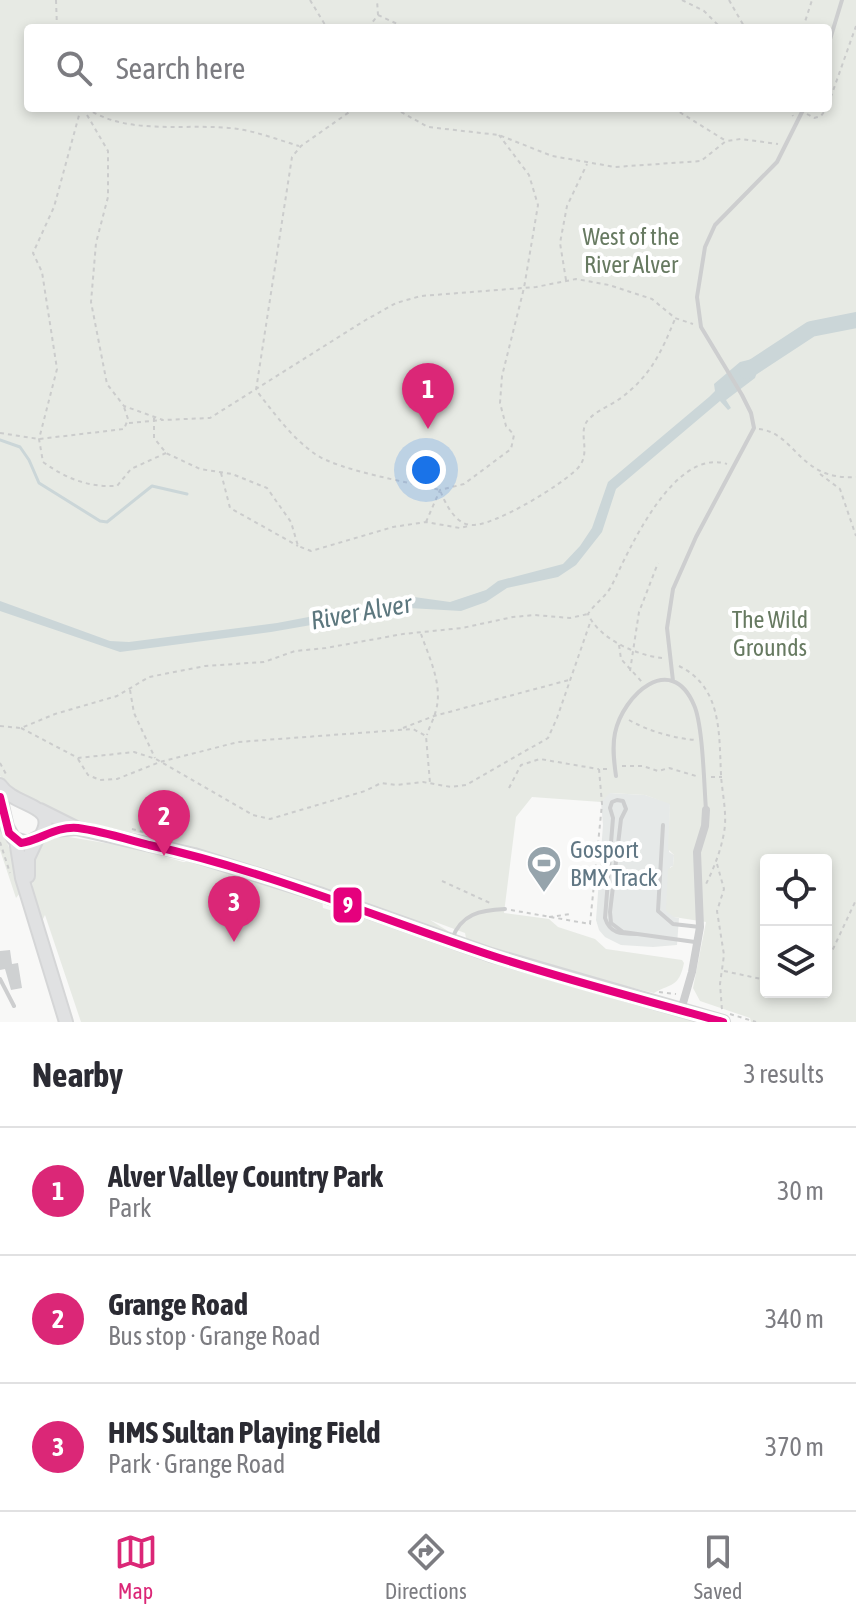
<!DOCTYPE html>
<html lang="en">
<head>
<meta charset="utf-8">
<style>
  :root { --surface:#fff; --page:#f7f7f7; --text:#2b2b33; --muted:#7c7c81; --line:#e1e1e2; --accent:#db2777 }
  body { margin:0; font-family:"Asap Condensed",sans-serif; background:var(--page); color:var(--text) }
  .controls { position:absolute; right:24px; bottom:24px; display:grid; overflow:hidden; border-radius:8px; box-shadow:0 4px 12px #0003 }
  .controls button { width:72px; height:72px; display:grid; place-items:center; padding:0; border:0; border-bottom:2px solid var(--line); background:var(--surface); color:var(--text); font:40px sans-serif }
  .you { position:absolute; left:426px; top:470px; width:28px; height:28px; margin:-20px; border:6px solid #fff; border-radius:50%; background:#1a73e8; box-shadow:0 0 0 12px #1a73e833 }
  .badge { display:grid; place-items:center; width:52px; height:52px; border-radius:50%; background:var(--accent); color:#fff; font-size:26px; font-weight:700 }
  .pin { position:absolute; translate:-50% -66px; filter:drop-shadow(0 2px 4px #0008) }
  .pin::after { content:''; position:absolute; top:42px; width:28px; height:24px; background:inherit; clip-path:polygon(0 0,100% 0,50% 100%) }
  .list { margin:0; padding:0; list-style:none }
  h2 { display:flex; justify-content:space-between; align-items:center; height:104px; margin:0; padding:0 32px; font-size:34px }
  h2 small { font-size:26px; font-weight:400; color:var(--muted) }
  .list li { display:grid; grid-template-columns:52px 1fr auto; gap:24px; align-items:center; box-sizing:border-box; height:128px; padding:0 32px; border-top:2px solid var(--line) }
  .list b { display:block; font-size:30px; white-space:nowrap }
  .list p { margin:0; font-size:26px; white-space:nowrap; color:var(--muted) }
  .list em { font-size:26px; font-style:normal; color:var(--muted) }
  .icon { flex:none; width:44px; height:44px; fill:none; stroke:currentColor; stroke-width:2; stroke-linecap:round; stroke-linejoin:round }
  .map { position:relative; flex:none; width:856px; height:1022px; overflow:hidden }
  .search { position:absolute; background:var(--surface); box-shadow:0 4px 12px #0003; left:24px; right:24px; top:24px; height:88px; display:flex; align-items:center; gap:20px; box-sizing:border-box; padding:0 28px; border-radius:8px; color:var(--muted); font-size:30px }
  .sheet { height:488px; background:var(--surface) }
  nav { display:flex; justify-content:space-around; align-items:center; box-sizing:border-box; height:112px; border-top:2px solid var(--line); background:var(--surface); font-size:22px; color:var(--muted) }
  nav a { display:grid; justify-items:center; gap:4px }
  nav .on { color:var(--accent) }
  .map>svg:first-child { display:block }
</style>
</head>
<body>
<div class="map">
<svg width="856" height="1022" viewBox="0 0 856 1022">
  <rect width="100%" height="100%" fill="#f8f8f7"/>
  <path fill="#e6e9e8" d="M609,793L645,795L670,803L669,852L674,855L673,866L670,867L674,917L679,918L677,945L653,947L621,945L605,937L599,930L596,920L603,825L601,802Z"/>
  <path fill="#e7eae4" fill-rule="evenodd" d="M0,0H856V1022H751L750,1018L700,1001L693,988L706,922L674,917L666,911L668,869L673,866L674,855L668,849L670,804L645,795L610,793L601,802L532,797L516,817L504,913L549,919L558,927L595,939L606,949L682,960L684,963C679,987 672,983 654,993L547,967L467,943L465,933L430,920L448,931L447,936L295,880L172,844C154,830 133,834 112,830C83,824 15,801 0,776ZM28,28H828V108H28ZM766,860H826V992H766Z
    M0,825L14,860L20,893L16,898L0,850Z
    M51,834L135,848L183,862L200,861L322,900L323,908L330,910L335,906C456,954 581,988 707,1022H81L45,915L42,921C33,892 19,853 51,834Z"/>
  <path fill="#cbd6d8" d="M760,357L766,363L757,372L755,378L726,400L731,408L728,410L720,401L616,489L602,532L576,565L558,577L507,588L486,602L461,611L409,608L271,632L120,652L0,611V601L110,641L129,642L277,623L414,597L450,602L486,590L498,581L563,564L580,546L592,528L608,482L709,397L715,391L714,384L740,362Z"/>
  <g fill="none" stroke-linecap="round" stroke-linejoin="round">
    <path stroke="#cbd6d8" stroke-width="3" d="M0,440L20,447L29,460L39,483L100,521L107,522L152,486L187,494"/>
    <path stroke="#cbd6d8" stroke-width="16" d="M747,371L811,329L856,320"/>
  </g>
  <path fill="#cfd1d2" d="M10,950L12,964L18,963L22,988L11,990L5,969L0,970V951Z"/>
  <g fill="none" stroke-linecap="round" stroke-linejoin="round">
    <g stroke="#d5d6d7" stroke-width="16">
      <path id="secondary" d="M0,785C15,808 60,803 41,836L28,843L14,839L7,827L0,797
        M40,810L76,828
        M43,834L54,830L76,828L194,855L322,895L491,955L723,1022
        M16,840L22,878L66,1022
        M28,876V858L36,841"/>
    </g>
    <path stroke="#cbcccc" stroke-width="2" stroke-dasharray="4 4" stroke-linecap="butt" d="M56,0L57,28
      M310,0L327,28
      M682,0L704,11L721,28
      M729,0L745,28
      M378,15L406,28
      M368,28L378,15L377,0
      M803,28L812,0
      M828,105L856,26
      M81,108L54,207L33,253L42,272L57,369L39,439L43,462C67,479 87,487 117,486L131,469L166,453
      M83,108L108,151V197L96,243L91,302L107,384L124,406L163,420L210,418L364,321L396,303L421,296L536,287L576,279L609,285L652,299L675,318L693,324
      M86,108C130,137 188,122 238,129C258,132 279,140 299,146
      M355,108L301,146L292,157L256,390C274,413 291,437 315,454C340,471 409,482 440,490C445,503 455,524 471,525C493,527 562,485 578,468C593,451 575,431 590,418C598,410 611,405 621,398C651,375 661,353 675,319
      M394,108L428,127L499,135L552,156L615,167L701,161L726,141L741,139L778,144
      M673,108L726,141
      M789,108L793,116
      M807,114L814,118L821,116L827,108
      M566,280L560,243L567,206L587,164
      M154,418V438L166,453L200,469L232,474L267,488L291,522L298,546L311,551L393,527L426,522L460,528L468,526
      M129,423L162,420
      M759,429C796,433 799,481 856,477
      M0,433L39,439L124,429L128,419L124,407
      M221,473L230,508L298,546
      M820,474L840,489L856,536
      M426,522L440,490L464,484L511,449L514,435L506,426L500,403L502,376L524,288L538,205L529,175L499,135
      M421,634C429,657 443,685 436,710C434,719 429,727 427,735
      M619,645L621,659L642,682
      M662,658C636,655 599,639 588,614C595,603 606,597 612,585C629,550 674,447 727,464
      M679,666C722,687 719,733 721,775C722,791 726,808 725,825C723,845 715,866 706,884
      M630,671L639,612L658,563
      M130,690L134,713L155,758
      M629,720C648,731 673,738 695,740
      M0,726L21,728L55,714L117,696L149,677L205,666L264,662L295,651L326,648L403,634L462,628L513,617L534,615L570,618L588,614
      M21,728L78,758L134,752L156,759L253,815L270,819L365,791L381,783L396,785L423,782L451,787L466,785L548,738L557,718L591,620
      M403,728L434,716L569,680
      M78,759L88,775L100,780L117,779L160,762L238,742L413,729L426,736L430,783
      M0,763L7,776
      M622,766H643L658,771L669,768L696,776
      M711,777H722
      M509,788L521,765L540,759L598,769
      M132,829L168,838
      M0,842L10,873
      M717,864L724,889L717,911L724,955L720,984L722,1010
      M442,881L490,903
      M511,910L590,924L602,804L599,769H607
      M549,917L571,914
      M826,964L856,900
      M724,971L766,980
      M659,992L676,994
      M730,1014L756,1022"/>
    <path stroke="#cdcecf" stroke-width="4" d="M828,46L842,0
      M673,681L667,628L673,589L696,537L754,428L751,413L742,395L701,327L697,297L705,247L715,225L777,162L804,108
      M616,776C614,762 612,747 615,733C623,695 671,651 694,705C703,725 704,785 706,810
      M663,825L658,911L673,924L700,927
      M636,934C621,934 610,934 605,918L613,818L610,808L612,802L617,800L623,801L626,809L621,819L610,912L611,923L623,932L695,942
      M452,939C461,914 480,910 505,909
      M0,979L14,1006"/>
    <path stroke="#cdcecf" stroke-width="8" d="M681,1010L692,972L700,927L697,852L705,826L706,810"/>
    <use href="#secondary" stroke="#e0e1e2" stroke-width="12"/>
    <g stroke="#fff" stroke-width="14">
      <path id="bus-1" d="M0,797L9,833L21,843C41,840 55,826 78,828C101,831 126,839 149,845C266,871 376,917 490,955C566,980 645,1000 723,1022"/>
    </g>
    <use href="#bus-1" stroke="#e5007d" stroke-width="8"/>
  </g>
  <defs>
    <g id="stadium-pin" transform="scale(1.8)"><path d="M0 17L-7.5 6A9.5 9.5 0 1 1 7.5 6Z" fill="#96a4ac" stroke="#fff"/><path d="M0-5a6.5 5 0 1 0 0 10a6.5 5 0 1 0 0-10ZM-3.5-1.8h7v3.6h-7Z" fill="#fff"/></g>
  </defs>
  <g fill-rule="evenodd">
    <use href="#stadium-pin" x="544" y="863"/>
  </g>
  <g text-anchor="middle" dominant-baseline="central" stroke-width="8" stroke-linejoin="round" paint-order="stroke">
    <g font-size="24" fill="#677a61" stroke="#fff">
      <text x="631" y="236">West of the<tspan x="631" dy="28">River Alver</tspan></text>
      <text x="770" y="619">The Wild<tspan x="770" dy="28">Grounds</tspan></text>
    </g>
    <g font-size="24" fill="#617784" stroke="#fff" text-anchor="start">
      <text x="570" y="849">Gosport<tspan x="570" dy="28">BMX Track</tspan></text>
    </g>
    <g font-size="26" font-style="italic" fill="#5c777e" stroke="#fff">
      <text transform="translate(361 612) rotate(-10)">River Alver</text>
    </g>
  </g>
  <rect stroke="#fff" stroke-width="3" x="332" y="886" width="31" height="38" rx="8" fill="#e5007d"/>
  <g font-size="22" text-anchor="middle" font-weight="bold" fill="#fff">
    <text x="348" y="913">9</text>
  </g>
</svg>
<div class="controls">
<button><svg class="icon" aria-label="locate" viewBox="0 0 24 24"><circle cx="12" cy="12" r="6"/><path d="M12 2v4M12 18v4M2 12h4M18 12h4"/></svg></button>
<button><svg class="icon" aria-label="layers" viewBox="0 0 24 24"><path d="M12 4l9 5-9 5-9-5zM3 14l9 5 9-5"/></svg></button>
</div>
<div class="you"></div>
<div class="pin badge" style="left:428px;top:429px">1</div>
<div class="pin badge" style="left:164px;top:856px">2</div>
<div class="pin badge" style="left:234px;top:942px">3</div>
<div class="search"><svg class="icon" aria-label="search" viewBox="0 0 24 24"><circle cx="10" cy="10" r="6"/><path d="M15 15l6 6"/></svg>Search here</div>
</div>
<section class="sheet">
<h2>Nearby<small>3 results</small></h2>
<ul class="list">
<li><span class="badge">1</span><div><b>Alver Valley Country Park</b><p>Park</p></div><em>30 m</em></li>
<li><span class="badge">2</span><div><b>Grange Road</b><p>Bus stop · Grange Road</p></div><em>340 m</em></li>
<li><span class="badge">3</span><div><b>HMS Sultan Playing Field</b><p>Park · Grange Road</p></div><em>370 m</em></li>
</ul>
</section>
<nav>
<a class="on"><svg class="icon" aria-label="map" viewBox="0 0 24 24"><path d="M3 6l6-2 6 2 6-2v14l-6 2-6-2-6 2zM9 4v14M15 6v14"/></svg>Map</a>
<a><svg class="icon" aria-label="directions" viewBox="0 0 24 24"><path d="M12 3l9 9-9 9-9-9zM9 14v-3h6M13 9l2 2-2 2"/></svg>Directions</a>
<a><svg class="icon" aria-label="saved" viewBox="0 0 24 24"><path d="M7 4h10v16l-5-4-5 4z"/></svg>Saved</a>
</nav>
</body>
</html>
